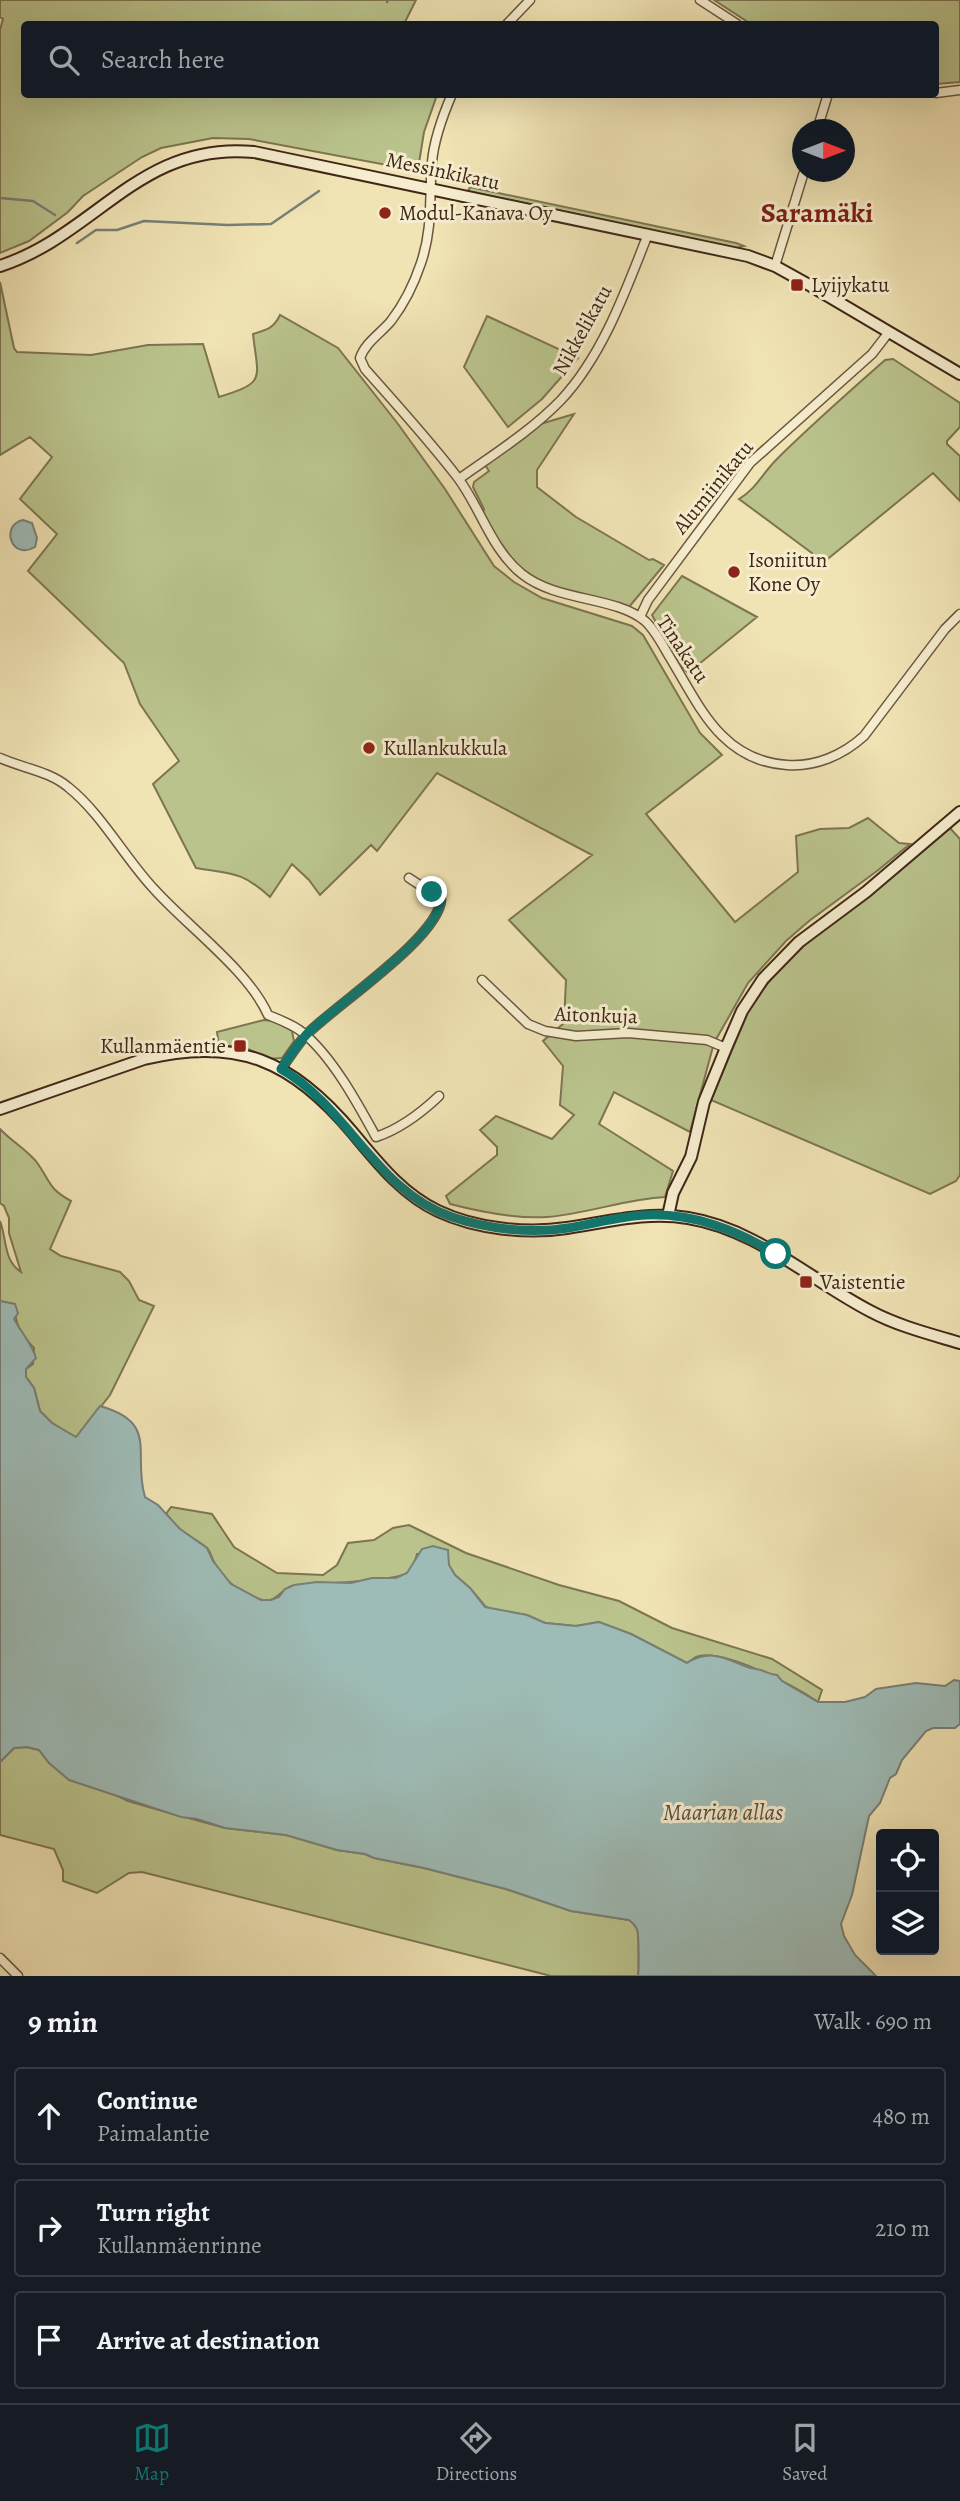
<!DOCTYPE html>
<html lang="en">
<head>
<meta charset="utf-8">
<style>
  :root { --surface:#171b24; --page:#242831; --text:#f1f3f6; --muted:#9ea1a6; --line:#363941; --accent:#0f766e }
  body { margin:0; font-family:Alegreya,serif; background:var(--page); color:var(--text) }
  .controls { position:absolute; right:21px; bottom:21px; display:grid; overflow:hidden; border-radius:7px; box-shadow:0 7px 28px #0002 }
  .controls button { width:63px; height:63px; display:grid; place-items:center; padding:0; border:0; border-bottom:2px solid var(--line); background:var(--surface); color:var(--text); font:35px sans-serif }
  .compass { position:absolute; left:792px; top:119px; width:63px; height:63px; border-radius:50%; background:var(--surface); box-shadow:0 7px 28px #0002; rotate:90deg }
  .stop { position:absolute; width:21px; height:21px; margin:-16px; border:5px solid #0f766e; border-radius:50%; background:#fff }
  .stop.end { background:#0f766e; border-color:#fff; box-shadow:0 2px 7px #0008 }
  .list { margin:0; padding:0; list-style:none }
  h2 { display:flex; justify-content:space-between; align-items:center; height:91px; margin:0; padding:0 28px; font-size:30px }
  h2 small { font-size:23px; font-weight:400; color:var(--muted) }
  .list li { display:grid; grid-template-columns:46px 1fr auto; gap:21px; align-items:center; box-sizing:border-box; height:98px; margin:0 14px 14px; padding:0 14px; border:2px solid var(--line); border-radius:7px }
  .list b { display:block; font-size:26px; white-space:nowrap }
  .list p { margin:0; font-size:23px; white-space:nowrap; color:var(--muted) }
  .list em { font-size:23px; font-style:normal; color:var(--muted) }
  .icon { flex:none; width:38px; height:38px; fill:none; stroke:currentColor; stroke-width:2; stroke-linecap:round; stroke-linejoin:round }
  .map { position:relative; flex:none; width:960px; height:1976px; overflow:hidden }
  .search { position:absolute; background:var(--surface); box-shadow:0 7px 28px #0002; left:21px; right:21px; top:21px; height:77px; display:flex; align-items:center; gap:18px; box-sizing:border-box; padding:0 24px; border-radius:7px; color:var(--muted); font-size:26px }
  .sheet { height:427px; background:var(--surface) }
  nav { display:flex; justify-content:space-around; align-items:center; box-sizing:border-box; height:98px; border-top:2px solid var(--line); background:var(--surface); font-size:19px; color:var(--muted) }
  nav a { display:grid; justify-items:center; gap:4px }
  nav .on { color:var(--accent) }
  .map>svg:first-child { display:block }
</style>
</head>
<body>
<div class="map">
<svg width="960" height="1976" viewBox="0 0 960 1976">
  <rect width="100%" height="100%" fill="#f0e3b4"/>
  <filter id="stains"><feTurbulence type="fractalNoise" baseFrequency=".00286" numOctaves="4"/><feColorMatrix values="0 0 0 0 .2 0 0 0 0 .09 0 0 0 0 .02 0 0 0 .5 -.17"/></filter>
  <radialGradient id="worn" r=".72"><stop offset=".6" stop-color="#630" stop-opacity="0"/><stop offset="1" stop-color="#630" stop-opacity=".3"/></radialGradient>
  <path fill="#bac38c" stroke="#7d7552" stroke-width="2" d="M0,0H387V3L388,0H416L404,24H24V94L437,95L424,132L419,163L414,168L408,169L249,139L213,138L161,148L142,157L83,196L68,212L29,241L0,253V30L3,19L0,17Z
    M714,0H960V82L936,84V24H751Z
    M470,187L736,243L744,246L736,248L468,191Z
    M0,282L14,348L17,352L91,355L148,345L203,344L219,397C267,382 258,380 253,334C267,330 274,328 280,315L338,348L398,424L445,489L494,566L514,582L542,598L632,626L643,635L700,733L722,755L646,814L735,922L798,872L796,836L820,829L849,828L868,818L899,843L910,844L877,871L809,921L786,941L748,983L714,1043L690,1132L614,1092L599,1124L673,1171L665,1197C625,1199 587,1214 547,1217C515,1219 481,1212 450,1204L446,1196L497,1155V1147L480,1130L496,1116L552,1139L574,1115L560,1105L563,1066L543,1041L564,1023L566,980L509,920L592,855L437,773L377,851L371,845L320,895L309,880L292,864L270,897C242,871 231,874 196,868L153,784L179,761L140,704L124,663L28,571L57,534L20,499L52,457L30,437L0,455Z
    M487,316L578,358L542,399L508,427L464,367Z
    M893,359L960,403V427L947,441V444L960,456V501L933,473L824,562L739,499C757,488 762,474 776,460C811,425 848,393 885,360Z
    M574,414L537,470V487L576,517L649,560L653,559L664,565L629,607C592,597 542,592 514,562C501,548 492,529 483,512L484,509L473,487L474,482L489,471L485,465L537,425Z
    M682,576L757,617L688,673L679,664L652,615Z
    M949,827L960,839V1175L956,1181L930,1194L711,1100L751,1005L782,965L817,934Z
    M264,1020L274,1021L292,1031L294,1041L282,1058L269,1059L242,1046H219L217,1032Z
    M0,1129C11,1141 30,1152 38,1164C51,1183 49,1189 71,1201L50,1249L61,1256L120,1272L129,1281L139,1300L154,1306L110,1395L76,1438L52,1423L40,1411L34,1388L26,1377V1369L33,1364L34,1348C21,1335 14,1323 15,1304L0,1301V1221C7,1239 3,1260 21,1272L9,1233V1218L4,1206L0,1203Z
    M171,1507L212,1514L234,1547L277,1573L323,1575L337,1565L348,1543L374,1540L393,1528L409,1525L466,1553L559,1585L619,1601L672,1628L772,1659L822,1690L818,1702C796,1687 722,1647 696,1657C693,1659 690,1661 687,1663L631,1634L599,1622L576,1626L545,1623L527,1615L492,1610L485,1606L470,1588L455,1575L449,1565L417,1554C415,1561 413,1568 407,1573C398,1581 314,1584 296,1585C281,1586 277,1606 259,1599C240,1593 223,1580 214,1562C211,1557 211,1552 207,1548C199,1541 188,1536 180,1529C175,1525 170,1519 166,1514Z
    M27,1747L39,1750L49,1763L128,1801L152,1808L225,1828L286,1835L337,1850L365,1854L374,1858L424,1868L506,1889L571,1911L629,1920C633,1923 635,1924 637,1929C639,1933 639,1970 638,1976H551L142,1872L129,1873L97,1893L63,1881V1870L54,1849L0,1835V1762L14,1748Z"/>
  <path fill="#9ebcb7" stroke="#788077" stroke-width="2" d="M23,520L32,523L37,538L35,547C11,561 0,525 23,520Z
    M0,1301L15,1304L18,1313L14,1319C21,1332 32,1344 36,1358L26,1369V1377L34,1388L40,1411L52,1423L76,1437L100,1406C160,1423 132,1453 145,1497L158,1505L180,1529L207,1548L213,1561L231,1584L261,1600H271L279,1597L285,1589L294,1585L317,1582L351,1583L372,1578H396L407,1573L422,1549L433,1546L448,1550L449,1565L455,1575L470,1588L485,1607L527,1615L545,1623L576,1626L599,1622L631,1634L687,1663C712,1648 725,1659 750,1668C751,1668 761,1670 761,1670C768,1673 769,1674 777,1675L782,1681L818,1702H845L865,1697L876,1689L916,1683L945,1686L954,1680L960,1681V1724L955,1728H933L926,1731L902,1760L896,1774L890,1778L880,1803L869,1816L852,1895L841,1924L844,1936L855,1955L876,1976H638C639,1970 639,1933 637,1929C635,1924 633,1923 629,1920L571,1911L506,1889L424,1868L374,1858L365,1854L337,1850L286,1835L225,1828L197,1819L181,1817L69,1780L49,1763L39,1750L27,1747L14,1748L0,1762Z"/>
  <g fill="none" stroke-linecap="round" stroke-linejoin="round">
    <path stroke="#788077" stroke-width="2.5" d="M0,198L33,201L55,215
      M77,243L96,230H117L144,221L228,225L271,224L319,191"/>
    <g stroke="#6c563f" stroke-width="11">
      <path id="street" d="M700,0L737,24
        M507,24L530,0
        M936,93L960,90
        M452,94C443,115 434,139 432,162C429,198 433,228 421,263C414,284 404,304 391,321C381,333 365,343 360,358L365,369C396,404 429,440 458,478C481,509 491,549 522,574C557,602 615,596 645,621C655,630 662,644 669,656C699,705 721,761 787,765C816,767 843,755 864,736L945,629L960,614
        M817,130L828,94
        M775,266L804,172
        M459,479C494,454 531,431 561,400C603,355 626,290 648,234
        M640,617L648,600L750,463L872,354L889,332
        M0,758C22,768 49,771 68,787C102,814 124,857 154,889C187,926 249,971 268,1015C280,1020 292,1024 302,1032C332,1056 358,1104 376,1137C400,1129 420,1114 439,1096
        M482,980L528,1024L545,1031L576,1036L628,1033L707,1040L726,1048
        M281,1069C289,1058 297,1045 306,1035C334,1006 440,937 441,899L409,878
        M0,1958L18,1976"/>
    </g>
    <g stroke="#402718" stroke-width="14">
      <path id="secondary" d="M0,266C96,235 140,141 254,152L748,256L775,266L811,286L960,374
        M0,1109L144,1059C237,1036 293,1061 353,1133C378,1163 402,1194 438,1211C476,1229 526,1234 567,1228C608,1222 646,1211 688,1218C757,1229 810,1280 870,1311C898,1326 930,1334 960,1343
        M668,1216L673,1193L691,1157L704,1102L726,1048L742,1011L763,979L799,942L866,892L960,812"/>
    </g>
    <use href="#street" stroke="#f5edce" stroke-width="8"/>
    <use href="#secondary" stroke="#f5edce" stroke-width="10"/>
  </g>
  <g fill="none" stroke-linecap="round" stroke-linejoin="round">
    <path stroke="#0f766e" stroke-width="9" d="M432,892L441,899C440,937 335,1005 306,1035C297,1045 289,1058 281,1069C348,1107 377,1192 452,1217C488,1229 530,1234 568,1228C594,1224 620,1216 646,1215C694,1213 736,1230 776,1254"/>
  </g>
  <g fill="#8f2418" stroke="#f5edce" stroke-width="2.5">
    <circle cx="385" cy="213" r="7"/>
    <rect x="790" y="278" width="14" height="14" rx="3.5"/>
    <circle cx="734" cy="572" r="7"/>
    <circle cx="369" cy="748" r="7"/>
    <rect x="233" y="1039" width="14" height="14" rx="3.5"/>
    <rect x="799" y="1275" width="14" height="14" rx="3.5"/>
  </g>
  <g text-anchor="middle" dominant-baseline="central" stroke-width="6" stroke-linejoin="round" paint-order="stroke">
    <g font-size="21" fill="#402718" stroke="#f5edce">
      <text transform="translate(443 171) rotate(12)">Messinkikatu</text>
      <text transform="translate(582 330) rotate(-61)">Nikkelikatu</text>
      <text transform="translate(713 487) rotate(-51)">Alumiinikatu</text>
      <text transform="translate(683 649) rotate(56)">Tinakatu</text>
      <text transform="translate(596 1015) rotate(2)">Aitonkuja</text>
    </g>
    <g font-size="21" fill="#402718" stroke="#f5edce" text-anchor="start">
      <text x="399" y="213">Modul-Kanava Oy</text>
      <text x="811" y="285">Lyijykatu</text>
      <text x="748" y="560">Isoniitun<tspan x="748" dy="24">Kone Oy</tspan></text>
      <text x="383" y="748">Kullankukkula</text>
      <text x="226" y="1046" text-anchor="end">Kullanmäentie</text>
      <text x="820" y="1282">Vaistentie</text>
    </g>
    <g font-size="23" font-style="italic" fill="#584c40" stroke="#f5edce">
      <text x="723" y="1812">Maarian allas</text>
    </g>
    <g font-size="28" font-weight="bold" fill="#7a1f14" stroke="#f5edce">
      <text x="817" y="213">Saramäki</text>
    </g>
  </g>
  <rect width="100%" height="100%" filter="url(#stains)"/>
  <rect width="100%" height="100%" fill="url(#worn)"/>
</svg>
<div class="controls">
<button><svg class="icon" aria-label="locate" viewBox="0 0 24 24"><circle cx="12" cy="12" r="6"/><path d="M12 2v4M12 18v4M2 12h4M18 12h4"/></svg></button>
<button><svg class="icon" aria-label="layers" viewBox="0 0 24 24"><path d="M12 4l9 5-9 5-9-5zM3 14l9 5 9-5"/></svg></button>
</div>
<svg class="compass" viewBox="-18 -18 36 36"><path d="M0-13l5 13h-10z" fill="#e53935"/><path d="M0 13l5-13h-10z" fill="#9ea1a6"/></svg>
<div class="stop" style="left:776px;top:1254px"></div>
<div class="stop end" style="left:432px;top:892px"></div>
<div class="search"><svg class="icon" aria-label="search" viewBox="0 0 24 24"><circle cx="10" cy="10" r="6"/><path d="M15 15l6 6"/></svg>Search here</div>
</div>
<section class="sheet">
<h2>9 min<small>Walk · 690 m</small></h2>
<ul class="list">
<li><svg class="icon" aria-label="ahead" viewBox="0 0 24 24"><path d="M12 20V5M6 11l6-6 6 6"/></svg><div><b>Continue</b><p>Paimalantie</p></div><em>480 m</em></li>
<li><svg class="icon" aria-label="right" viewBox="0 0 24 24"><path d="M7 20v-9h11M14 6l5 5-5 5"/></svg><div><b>Turn right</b><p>Kullanmäenrinne</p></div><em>210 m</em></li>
<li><svg class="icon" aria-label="arrive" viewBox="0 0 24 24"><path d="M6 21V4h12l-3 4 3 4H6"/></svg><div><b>Arrive at destination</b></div></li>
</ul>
</section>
<nav>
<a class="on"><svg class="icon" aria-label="map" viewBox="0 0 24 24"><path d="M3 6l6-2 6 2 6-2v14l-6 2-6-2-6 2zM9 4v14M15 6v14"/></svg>Map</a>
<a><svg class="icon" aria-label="directions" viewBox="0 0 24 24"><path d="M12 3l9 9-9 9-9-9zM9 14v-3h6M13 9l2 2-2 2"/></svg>Directions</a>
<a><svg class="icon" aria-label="saved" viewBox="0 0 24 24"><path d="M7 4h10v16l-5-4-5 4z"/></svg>Saved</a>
</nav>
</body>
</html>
